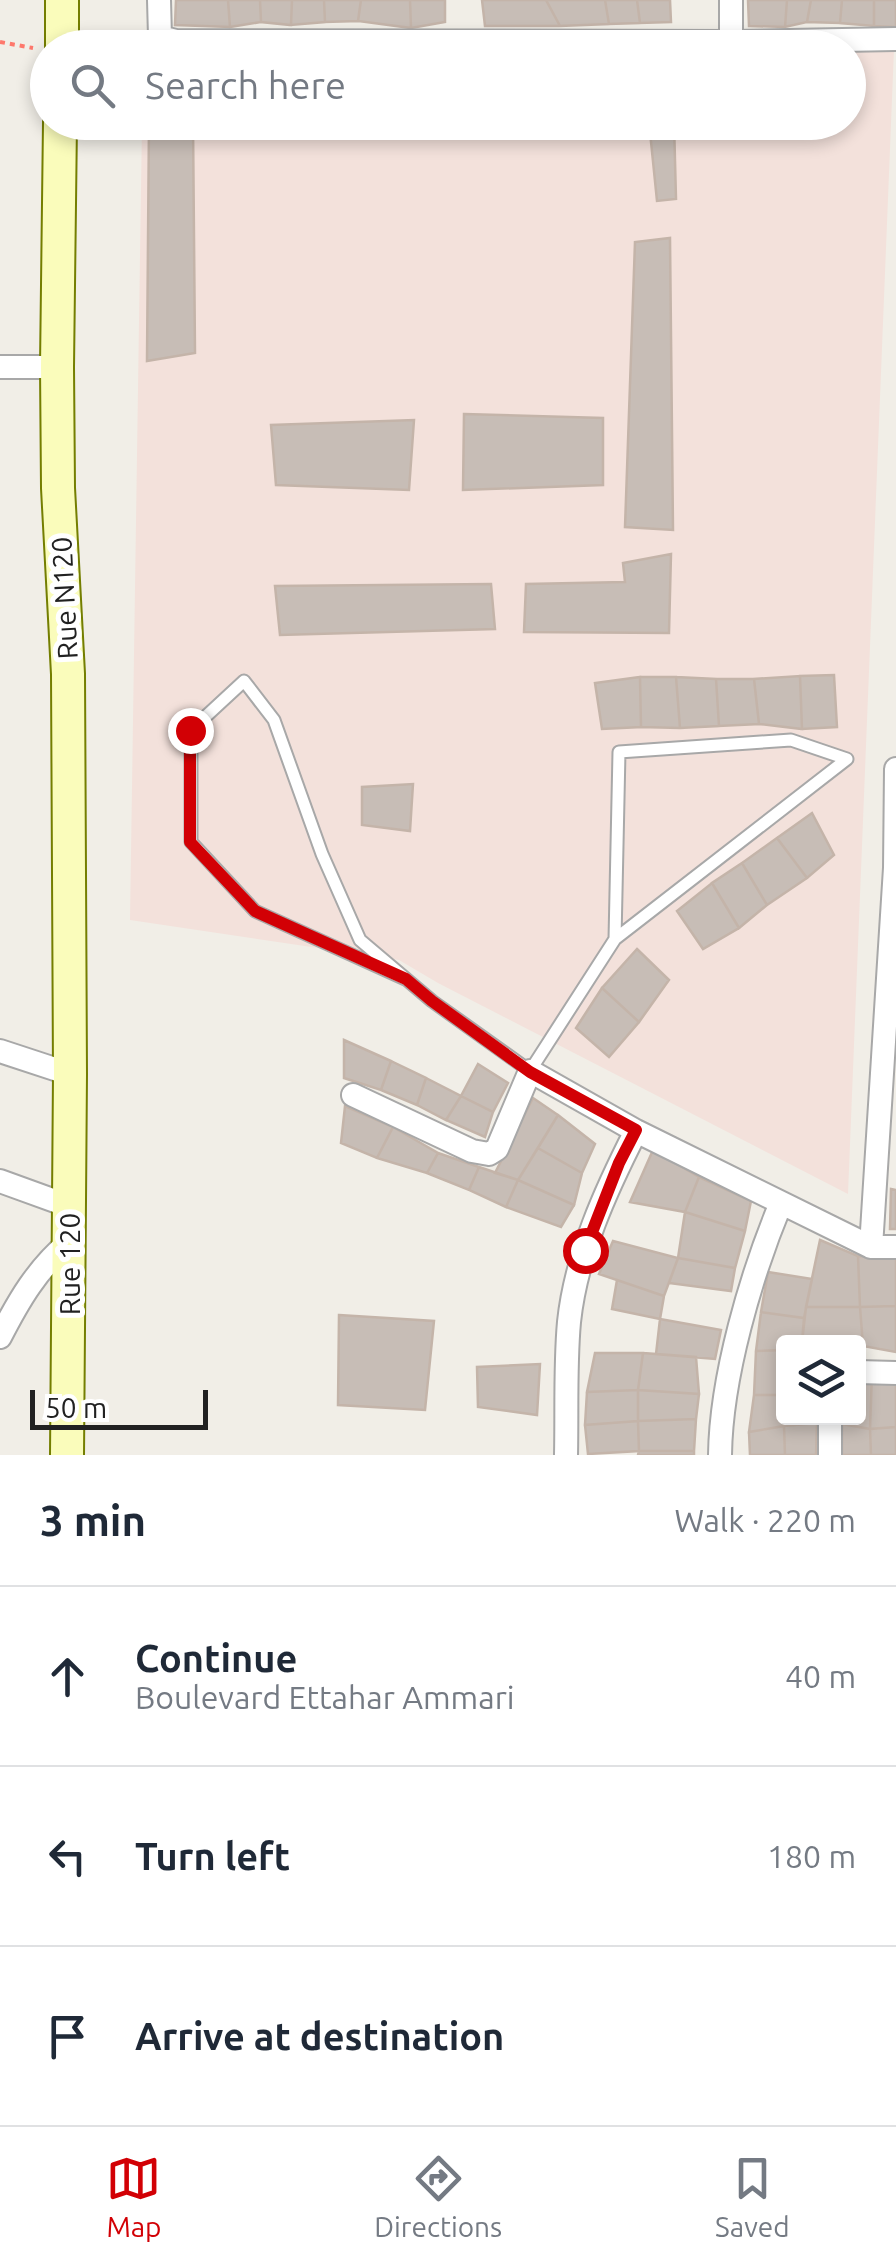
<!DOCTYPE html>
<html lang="en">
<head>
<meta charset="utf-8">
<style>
  :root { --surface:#fff; --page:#f2f2f3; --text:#1f2937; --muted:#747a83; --line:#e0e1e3; --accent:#d20005 }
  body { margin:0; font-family:Ubuntu,sans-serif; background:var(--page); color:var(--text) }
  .controls { position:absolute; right:30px; bottom:30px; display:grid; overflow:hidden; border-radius:10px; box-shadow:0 5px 15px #0003 }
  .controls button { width:90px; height:90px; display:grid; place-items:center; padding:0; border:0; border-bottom:2px solid var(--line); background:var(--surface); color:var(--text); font:50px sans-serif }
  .scale { position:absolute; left:30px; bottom:25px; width:178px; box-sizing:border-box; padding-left:10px; border:5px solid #212121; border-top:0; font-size:28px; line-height:35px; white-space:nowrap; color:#212121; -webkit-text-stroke:8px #fff; paint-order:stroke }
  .stop { position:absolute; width:30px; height:30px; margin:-22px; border:8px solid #d20005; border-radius:50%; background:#fff }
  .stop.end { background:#d20005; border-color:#fff; box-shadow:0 2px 10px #0008 }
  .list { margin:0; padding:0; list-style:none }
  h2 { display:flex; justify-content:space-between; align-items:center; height:130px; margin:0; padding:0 40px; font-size:42px }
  h2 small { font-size:32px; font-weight:400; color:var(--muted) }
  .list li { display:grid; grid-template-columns:65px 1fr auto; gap:30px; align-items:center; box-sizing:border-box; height:180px; padding:0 40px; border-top:2px solid var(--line) }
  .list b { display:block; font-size:38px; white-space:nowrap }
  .list p { margin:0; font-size:32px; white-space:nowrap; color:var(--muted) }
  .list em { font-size:32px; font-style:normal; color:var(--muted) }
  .icon { flex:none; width:55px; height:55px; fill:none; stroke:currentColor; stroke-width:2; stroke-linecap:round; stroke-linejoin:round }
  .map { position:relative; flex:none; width:896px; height:1455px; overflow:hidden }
  .search { position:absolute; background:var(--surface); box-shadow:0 5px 15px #0003; left:30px; right:30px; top:30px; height:110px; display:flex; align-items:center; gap:25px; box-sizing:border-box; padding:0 35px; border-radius:55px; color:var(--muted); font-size:38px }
  .sheet { height:670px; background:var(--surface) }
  nav { display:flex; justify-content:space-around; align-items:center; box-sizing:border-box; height:140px; border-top:2px solid var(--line); background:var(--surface); font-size:28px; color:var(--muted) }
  nav a { display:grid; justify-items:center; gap:5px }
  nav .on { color:var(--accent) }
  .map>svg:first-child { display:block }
</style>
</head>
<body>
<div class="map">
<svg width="896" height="1455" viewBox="0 0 896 1455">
  <rect width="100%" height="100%" fill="#f1eee7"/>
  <path fill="#f3e1db" d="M849,49H894L848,1194L438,983L399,960L130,920L142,123L848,122Z"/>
  <path fill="#c7bdb6" stroke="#c4b4a9" stroke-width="2.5" d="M176,0H228L230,27L175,25Z
    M228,0H260L261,22L230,27Z
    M260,0H292L291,25L261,22Z
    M292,0H324L325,22L291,25Z
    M324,0H361L358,21L325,22Z
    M361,0H410L411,28L358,21Z
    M410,0H445V22L411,28Z
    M482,0H546L560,26H485Z
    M546,0H605L609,24L560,26Z
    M605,0H637L640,23L609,24Z
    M637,0H670L671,22L640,23Z
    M748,0H787L785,27L749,26Z
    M787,0H811L807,22L785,27Z
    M811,0H842L840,23L807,22Z
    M842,0H874V26L840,23Z
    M874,0H896V27L874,26Z
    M149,122H193L195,353L147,361Z
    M649,122H674L676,199L657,201Z
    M670,238L673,530L625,527L635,242Z
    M464,414L603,418V485L463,490Z
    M414,420L409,490L276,485L271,425Z
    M671,554L669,633L524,632L526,584L625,582L623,563Z
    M491,584L495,629L280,635L275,586Z
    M834,675L837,727L802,729L800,676Z
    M800,676L802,729L759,724L754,679Z
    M640,677L641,727L602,729L595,683Z
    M640,677H676L680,728L641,727Z
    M676,677L716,679L719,726L680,728Z
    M716,679H754L759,724L719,726Z
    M413,784L410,831L362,825V787Z
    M812,813L834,855L807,878L777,838Z
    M777,838L807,878L767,905L742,863Z
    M742,863L767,905L739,928L712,883Z
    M712,883L739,928L703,949L677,911Z
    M637,949L669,980L639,1022L602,988Z
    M602,988L639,1022L609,1057L576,1028Z
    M344,1040L391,1061L381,1090L344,1078Z
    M391,1061L426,1078L417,1105L381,1090Z
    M478,1064L508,1083L493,1112L461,1096Z
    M426,1078L461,1096L446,1120L417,1105Z
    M461,1096L493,1112L485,1137L446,1120Z
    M533,1098L558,1115L518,1180L495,1173Z
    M345,1106L393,1127L377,1158L341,1143Z
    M558,1115L595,1144L582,1173L538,1148Z
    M393,1127L438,1153L427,1173L377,1158Z
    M538,1148L582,1173L574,1205L518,1180Z
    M653,1150L699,1177L685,1212L630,1202Z
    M438,1153L479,1167L469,1190L427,1173Z
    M479,1167L518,1180L506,1207L469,1190Z
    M699,1177L751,1201L745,1231L685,1212Z
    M518,1180L574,1205L561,1227L506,1207Z
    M891,1189L896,1190V1229H890Z
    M685,1212L745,1231L735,1268L678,1258Z
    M820,1240L858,1256L860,1307H806Z
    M613,1241L678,1258L664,1296L599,1274Z
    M858,1256L896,1258V1306L860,1307Z
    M678,1258L735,1268L731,1291L669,1283Z
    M768,1272L812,1279L804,1318L761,1312Z
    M617,1280L664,1296L660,1319L612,1309Z
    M896,1306V1352L863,1346L860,1307Z
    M806,1307H860L863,1346L858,1342L835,1338L834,1342H802Z
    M761,1312L804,1318L802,1342H784V1350L756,1351Z
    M339,1315L434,1321L425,1410L338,1405Z
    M660,1319L721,1330L715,1359L656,1354Z
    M781,1350L784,1395H754L756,1351Z
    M595,1353H643L638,1390L587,1392Z
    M643,1353L696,1357L699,1394L638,1390Z
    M540,1364L537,1415L478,1407L477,1367Z
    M872,1374L896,1379V1427L870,1429Z
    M872,1374L870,1429L842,1424V1418H858V1376Z
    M638,1390L699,1394L696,1419L638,1421Z
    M638,1390V1421L585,1425L587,1392Z
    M754,1395H784V1426L749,1432Z
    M784,1418H817V1423L784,1426Z
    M696,1419L694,1451H639L638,1421Z
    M638,1421L639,1451L588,1454L585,1425Z
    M817,1423L816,1455H785L784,1426Z
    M842,1424L870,1429L871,1455H842Z
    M784,1426L785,1455H750L749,1432Z
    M896,1427V1455H871L870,1429Z
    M639,1451H694V1455H638Z"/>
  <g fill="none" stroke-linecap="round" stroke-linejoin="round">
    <g stroke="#a8a8a8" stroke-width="15">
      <path id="lane" d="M405,979L255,911L191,842V730L244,681L274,720L322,854L360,940L432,1001L530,1071L615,939L619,752L791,740L847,759L615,939"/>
    </g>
    <g stroke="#a8a8a8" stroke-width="26">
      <path id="street" d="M159,0L160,37L176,41L731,42L896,39
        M731,0V42
        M0,367H57
        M0,1051L70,1074
        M353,1095L472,1151L489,1154L497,1149L530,1071L636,1131L871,1247H896
        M0,1181L69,1206
        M871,1247L895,868L896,769
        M0,1337C19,1300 37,1269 69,1242
        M858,1372L896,1373
        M830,1418V1455
        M566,1455C567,1411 565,1366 569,1322C576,1255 606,1190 636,1131
        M720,1455C721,1377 751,1275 781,1203"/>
    </g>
    <g stroke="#747e01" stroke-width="36">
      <path id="secondary" d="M62,48V0
        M60,122L57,367L58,488L68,674L70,1074L67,1455"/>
    </g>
    <path stroke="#fe786c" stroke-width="4" stroke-dasharray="5 5" stroke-linecap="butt" d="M0,42L33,48"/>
    <use href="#lane" stroke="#fff" stroke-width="11"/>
    <use href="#street" stroke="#fff" stroke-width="22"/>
    <use href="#secondary" stroke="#fafcbb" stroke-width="32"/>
  </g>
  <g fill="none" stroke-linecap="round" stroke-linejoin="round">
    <path stroke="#d20005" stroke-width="12" d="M190,730V842L255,911L406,979L432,1001L530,1072L636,1130L619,1163L585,1250"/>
  </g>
  <g text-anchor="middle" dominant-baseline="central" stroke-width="10" stroke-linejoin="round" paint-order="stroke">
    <g font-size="28" fill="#212121" stroke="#fff">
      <text transform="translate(64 598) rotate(-93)">Rue N120</text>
      <text transform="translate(69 1264) rotate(-90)">Rue 120</text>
    </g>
  </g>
</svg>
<div class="controls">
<button><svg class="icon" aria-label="layers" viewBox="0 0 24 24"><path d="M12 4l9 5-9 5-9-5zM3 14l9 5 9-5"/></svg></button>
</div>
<div class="scale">50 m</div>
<div class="stop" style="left:585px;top:1250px"></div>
<div class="stop end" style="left:190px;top:730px"></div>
<div class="search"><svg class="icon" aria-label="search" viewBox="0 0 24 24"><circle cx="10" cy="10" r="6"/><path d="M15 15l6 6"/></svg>Search here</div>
</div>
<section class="sheet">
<h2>3 min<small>Walk · 220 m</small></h2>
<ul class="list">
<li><svg class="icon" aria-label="ahead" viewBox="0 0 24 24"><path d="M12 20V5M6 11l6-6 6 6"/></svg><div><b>Continue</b><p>Boulevard Ettahar Ammari</p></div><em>40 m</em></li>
<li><svg class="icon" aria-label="left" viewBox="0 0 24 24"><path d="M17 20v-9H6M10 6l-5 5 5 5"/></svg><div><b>Turn left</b></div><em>180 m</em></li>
<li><svg class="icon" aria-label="arrive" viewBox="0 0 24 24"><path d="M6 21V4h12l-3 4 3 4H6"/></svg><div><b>Arrive at destination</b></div></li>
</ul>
</section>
<nav>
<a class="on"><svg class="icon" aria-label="map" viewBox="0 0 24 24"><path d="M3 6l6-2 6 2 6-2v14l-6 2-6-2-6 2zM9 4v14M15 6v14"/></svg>Map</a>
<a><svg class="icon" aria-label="directions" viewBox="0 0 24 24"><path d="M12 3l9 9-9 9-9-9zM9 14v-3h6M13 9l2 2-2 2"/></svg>Directions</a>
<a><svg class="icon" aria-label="saved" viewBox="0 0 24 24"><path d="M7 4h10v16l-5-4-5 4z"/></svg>Saved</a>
</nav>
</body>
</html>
